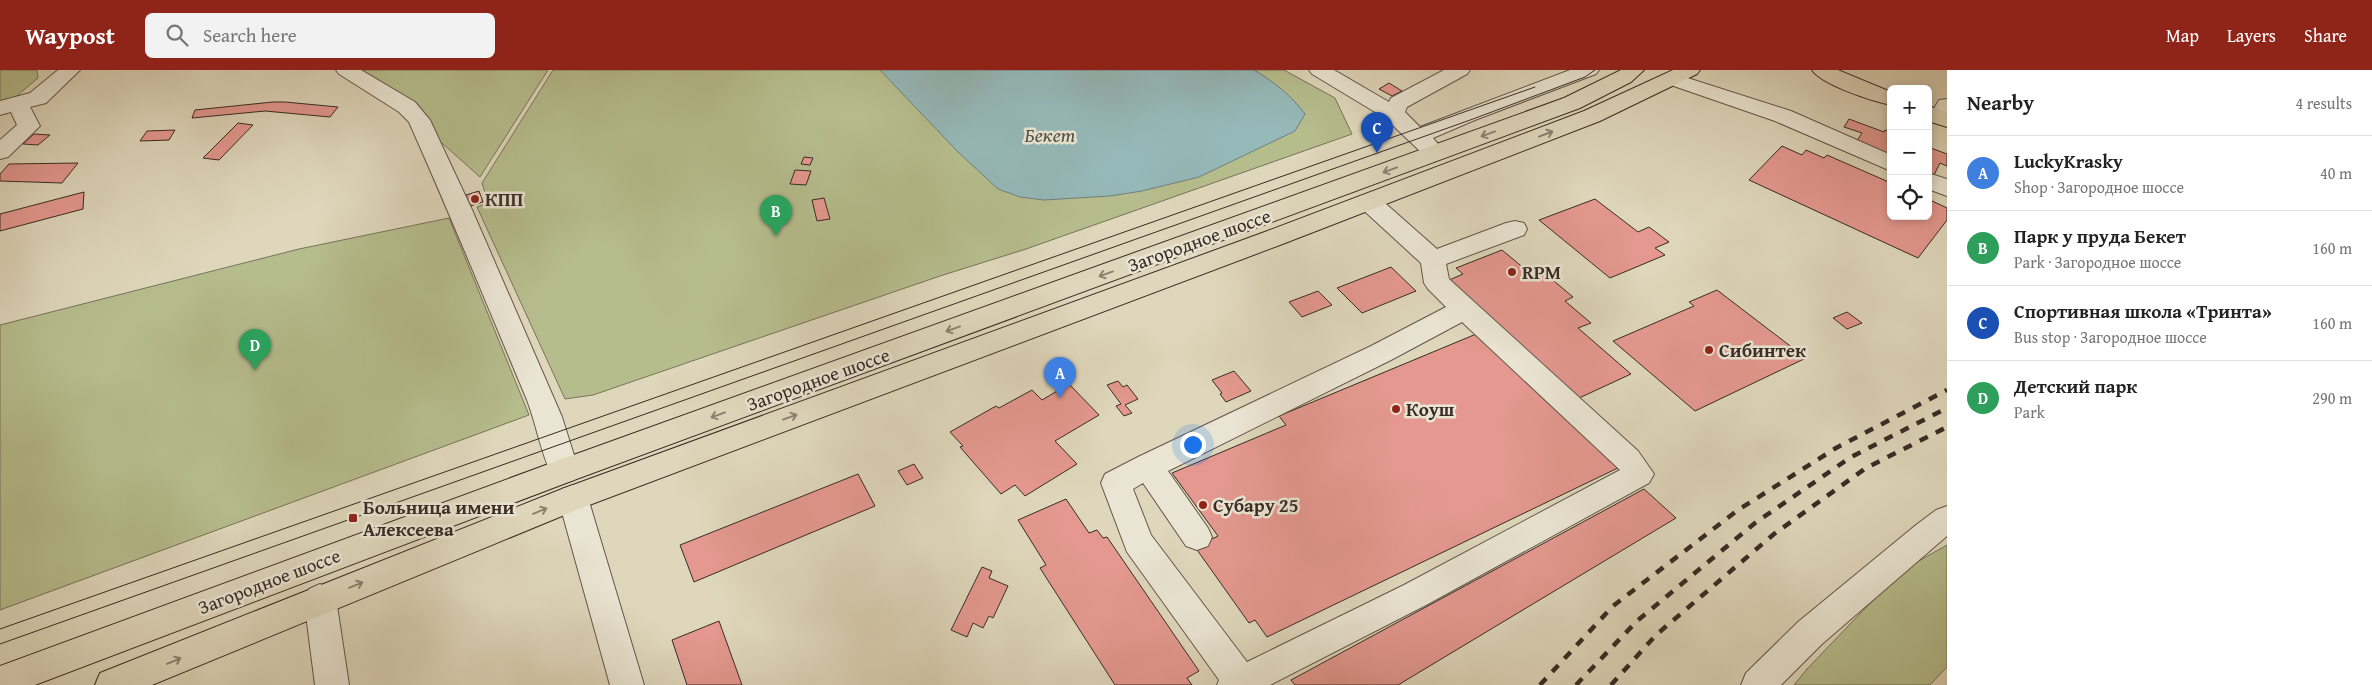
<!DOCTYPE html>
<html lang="en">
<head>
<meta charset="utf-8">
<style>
  :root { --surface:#fff; --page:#f2f2f2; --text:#222; --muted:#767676; --line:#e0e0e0; --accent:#8f2418 }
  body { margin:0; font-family:"Gentium Book Plus",serif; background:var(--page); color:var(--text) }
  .controls { position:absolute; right:15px; top:15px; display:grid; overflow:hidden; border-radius:8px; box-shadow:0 2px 8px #0003 }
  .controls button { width:45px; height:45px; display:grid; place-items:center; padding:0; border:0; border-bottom:1px solid var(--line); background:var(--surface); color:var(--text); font:25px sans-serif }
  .you { position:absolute; left:1192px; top:374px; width:18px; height:18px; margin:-12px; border:4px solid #fff; border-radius:50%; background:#1a73e8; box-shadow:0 0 0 8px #1a73e833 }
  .badge { display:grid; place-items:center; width:32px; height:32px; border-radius:50%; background:var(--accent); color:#fff; font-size:16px; font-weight:700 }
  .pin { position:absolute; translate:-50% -41px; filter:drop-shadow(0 1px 2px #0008) }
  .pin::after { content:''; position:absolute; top:26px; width:18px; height:15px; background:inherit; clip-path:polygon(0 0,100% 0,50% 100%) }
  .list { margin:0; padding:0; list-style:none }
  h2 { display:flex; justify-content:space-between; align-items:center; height:65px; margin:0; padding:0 20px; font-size:21px }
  h2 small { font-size:16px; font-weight:400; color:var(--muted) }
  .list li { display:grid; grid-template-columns:32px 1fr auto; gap:15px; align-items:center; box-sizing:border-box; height:75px; padding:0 20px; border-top:1px solid var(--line) }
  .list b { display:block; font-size:19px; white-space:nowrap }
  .list p { margin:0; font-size:16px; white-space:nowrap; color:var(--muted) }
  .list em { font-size:16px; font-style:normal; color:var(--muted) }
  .icon { flex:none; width:28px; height:28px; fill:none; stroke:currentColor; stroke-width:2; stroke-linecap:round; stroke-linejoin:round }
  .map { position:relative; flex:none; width:1947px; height:615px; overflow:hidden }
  header { display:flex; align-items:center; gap:30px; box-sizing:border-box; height:70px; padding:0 25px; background:var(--accent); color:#fff }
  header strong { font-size:24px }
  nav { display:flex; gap:28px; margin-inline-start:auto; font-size:18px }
  .search { width:350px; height:45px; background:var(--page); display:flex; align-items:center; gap:12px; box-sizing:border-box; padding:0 18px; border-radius:8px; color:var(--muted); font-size:19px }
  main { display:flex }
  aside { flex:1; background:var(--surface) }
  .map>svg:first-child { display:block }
</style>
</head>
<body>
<header>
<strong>Waypost</strong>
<div class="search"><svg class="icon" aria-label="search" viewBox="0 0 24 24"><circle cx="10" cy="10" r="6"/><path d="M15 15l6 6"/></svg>Search here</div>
<nav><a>Map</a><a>Layers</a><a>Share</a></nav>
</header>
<main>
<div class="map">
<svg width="1947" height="615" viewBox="0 0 1947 615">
  <rect width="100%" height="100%" fill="#dfd7bc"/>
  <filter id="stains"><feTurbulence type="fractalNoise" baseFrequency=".004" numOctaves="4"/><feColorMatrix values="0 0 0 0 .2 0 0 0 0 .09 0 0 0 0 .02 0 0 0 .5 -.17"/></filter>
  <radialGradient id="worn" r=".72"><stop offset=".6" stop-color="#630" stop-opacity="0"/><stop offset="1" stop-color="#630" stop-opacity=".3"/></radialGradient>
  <path fill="#b6bd8d" stroke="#77745a" d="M0,0H37L38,8L6,35L0,36Z
    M360,0H548L480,107Z
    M553,0H1284L1335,28L1352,64L1026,179L943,205L593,325L565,329L477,137L488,133L482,113Z
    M449,148L529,345L0,540V255L299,179Z
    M1947,475V597L1930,615H1794L1807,599L1901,501Z"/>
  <path fill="#95b8b8" stroke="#70807e" d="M880,0H1254C1273,11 1292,26 1305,44L1295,61L1199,107L1142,121L1110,126L1044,130L1020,127L998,119L957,81Z"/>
  <path fill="#e4988f" stroke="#382b26" d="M1389,13L1402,21L1392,26L1379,19Z
    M273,32H285L338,37L330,47L265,41L192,48L195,40Z
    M1849,49L1884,62L1885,60L1891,62V88L1855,74L1862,63L1844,57Z
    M238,53L253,55L219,90L203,88Z
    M175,60L169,70L140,71L147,61Z
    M34,64L50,65L38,75L23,74Z
    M1782,76L1802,85L1806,80L1824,88L1827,85L1891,113V146H1928V129L1947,138V150L1918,188L1749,110Z
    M1928,77L1947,84V96L1940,93L1934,105L1928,102Z
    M804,87L813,88L810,95L801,94Z
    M78,93L62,113L0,111V104L9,94Z
    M795,100L811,101L806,115L790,114Z
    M479,121L483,132L470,136L466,125Z
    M84,122L83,139L0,161V144Z
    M824,128L830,149L817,151L812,130Z
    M1595,129L1638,162L1649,157L1669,172L1655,178L1665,185L1610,208L1539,150Z
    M1502,180L1532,205L1542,201L1573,227L1565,231L1591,253L1578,258L1631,304L1577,329L1447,211L1463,204L1456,198Z
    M1391,197L1416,221L1362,243L1337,218Z
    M1717,220L1806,288L1695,341L1613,271L1694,236L1689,232Z
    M1318,221L1332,235L1302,247L1289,232Z
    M1847,242L1862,253L1847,259L1833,248Z
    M1481,262L1624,395L1267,567L1255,550L1249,553L1195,477L1218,466L1172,403L1286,355L1279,346Z
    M1234,301L1251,321L1226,332L1220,324L1222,323L1212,310Z
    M1118,311L1123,317L1127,315L1138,329L1125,335L1132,343L1124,346L1116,336L1121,334L1107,315Z
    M1069,314L1099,345L1055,371L1077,394L1025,426L1015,415L1001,424L960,377L963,376L950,362L996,336L999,338L1032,320L1042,330Z
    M914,394L923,408L907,415L898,401Z
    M858,404L875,436L694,512L680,475Z
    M1644,419L1676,448L1398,615H1295L1291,610Z
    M1066,429L1089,463L1097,460L1103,468L1107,467L1199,601L1187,608L1192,615H1115L1040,498L1046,495L1018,450Z
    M982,497L992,501L989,508L1008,516L993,548L989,546L983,558L973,553L967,567L951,560Z
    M719,551L742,615H687L672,570Z"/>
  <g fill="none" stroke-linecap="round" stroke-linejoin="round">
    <g stroke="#62564c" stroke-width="2">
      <path id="minor" d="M58,0H80L46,33L30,37L40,56L8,87L0,89V70L17,55L11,42L0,45V31L30,23Z
        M336,0H361L415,32L430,50L473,142L562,347L579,401L574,410L564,413L554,410C541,385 537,356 527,330C488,237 450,144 409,52L399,42L339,4Z
        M1309,0H1334L1389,32L1391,28L1444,0H1470L1467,4L1407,37L1405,42L1420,57L1570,0H1599L1596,4L1475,50L1433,68L1442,79L1439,84L1431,86L1423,84L1385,48L1312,4Z
        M1672,3L1791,41L1891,85V101L1775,51L1665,13L1661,9L1665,5Z
        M1947,29V52L1940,54L1932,52L1929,47L1939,30Z
        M1928,103L1947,109V126L1928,119Z
        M1369,124L1377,126L1437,179L1506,153L1515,151L1524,153L1527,159L1524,165L1446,194L1449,209L1638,381L1654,404L1649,413L1426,535L1270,615H1217L1219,610L1127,482L1101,413L1105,404L1138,387L1371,276L1446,237L1428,219L1424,213L1421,193L1361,138L1357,132L1361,126ZM1462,252L1620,400L1404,515L1247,592L1151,465L1133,419L1143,413L1186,476L1197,480L1208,476L1212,467L1208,458L1168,401L1391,290Z
        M573,415L584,419L588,428L644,615H610L558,428L562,419Z
        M1947,436V466L1822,574L1781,615H1741L1746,603L1798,552L1916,455L1936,440Z
        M320,514L331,519L336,529L349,615H315L304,529L309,519Z"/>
    </g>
    <g stroke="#382b26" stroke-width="2">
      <path id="major" d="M1621,0H1644L1631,12L1580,38L574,410L35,615H0V596L554,392L1564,28Z
        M1673,0H1700L1697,4L1600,51L1280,175L584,437L152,615H95L100,603L562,419L1262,163L1584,41Z
        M1812,0H1838L1891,22V35C1872,31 1822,15 1812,0Z
        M1928,36L1947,42V57L1928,51Z"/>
    </g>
    <use href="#minor" fill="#eae5d3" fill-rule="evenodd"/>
    <use href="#major" fill="#dfd7bc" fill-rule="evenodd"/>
    <path stroke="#382b26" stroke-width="1" d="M0,559L1535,17
      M0,574L1473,49L1585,7L1595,0"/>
    <path stroke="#382b26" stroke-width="4.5" stroke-dasharray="9 9" stroke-linecap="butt" d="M1540,615L1613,536L1738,440L1836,378L1947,320
      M1576,615L1637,551L1755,453L1851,387L1947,338
      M1611,615L1656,565L1774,464L1866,398L1947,357"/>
  </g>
  <defs><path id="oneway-shaft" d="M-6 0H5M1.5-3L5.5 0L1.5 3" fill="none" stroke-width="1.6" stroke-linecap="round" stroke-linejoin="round" transform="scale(1.25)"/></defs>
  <g stroke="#8c8171">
    <use href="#oneway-shaft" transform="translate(1488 64) rotate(160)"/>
    <use href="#oneway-shaft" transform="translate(1546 64) rotate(-21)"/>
    <use href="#oneway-shaft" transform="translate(1390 100) rotate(160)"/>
    <use href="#oneway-shaft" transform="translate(1106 204) rotate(160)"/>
    <use href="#oneway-shaft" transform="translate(953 259) rotate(160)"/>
    <use href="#oneway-shaft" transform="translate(718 345) rotate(160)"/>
    <use href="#oneway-shaft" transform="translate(790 347) rotate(-20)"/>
    <use href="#oneway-shaft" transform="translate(540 441) rotate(-22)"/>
    <use href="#oneway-shaft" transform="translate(356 515) rotate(-22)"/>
    <use href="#oneway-shaft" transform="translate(174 591) rotate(-23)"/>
  </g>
  <g fill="#8f2418" stroke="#eae5d3" stroke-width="2">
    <circle cx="475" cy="129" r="5"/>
    <circle cx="1512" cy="202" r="5"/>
    <circle cx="1709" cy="280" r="5"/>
    <circle cx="1396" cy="339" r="5"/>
    <circle cx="1203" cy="435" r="5"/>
    <rect x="348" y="443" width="10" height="10" rx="2.5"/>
  </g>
  <g text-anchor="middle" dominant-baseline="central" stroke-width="5" stroke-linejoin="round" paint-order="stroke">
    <g font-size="19" font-weight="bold" fill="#382b26" stroke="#eae5d3" text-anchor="start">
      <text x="485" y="129">КПП</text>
      <text x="1522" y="202">RPM</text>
      <text x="1719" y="280">Сибинтек</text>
      <text x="1406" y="339">Коуш</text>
      <text x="1213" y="435">Субару 25</text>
      <text x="363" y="437">Больница имени<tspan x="363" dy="22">Алексеева</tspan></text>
    </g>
    <g font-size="19" fill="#382b26" stroke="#eae5d3">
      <text transform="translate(1199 170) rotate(-20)">Загородное шоссе</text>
      <text transform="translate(818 309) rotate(-20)">Загородное шоссе</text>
      <text transform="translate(269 511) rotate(-21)">Загородное шоссе</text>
    </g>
    <g font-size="20" font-style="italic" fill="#4f4e4a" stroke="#eae5d3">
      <text x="1050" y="64">Бекет</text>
    </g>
  </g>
  <rect width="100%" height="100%" filter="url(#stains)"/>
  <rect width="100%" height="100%" fill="url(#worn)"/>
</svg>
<div class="controls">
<button>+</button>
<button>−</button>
<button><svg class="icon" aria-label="locate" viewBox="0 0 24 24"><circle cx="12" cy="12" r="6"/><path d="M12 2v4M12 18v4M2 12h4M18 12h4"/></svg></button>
</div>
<div class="you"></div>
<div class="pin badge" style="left:1060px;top:328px;background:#3f7fe0">A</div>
<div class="pin badge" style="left:776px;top:166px;background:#2e9e5b">B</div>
<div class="pin badge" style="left:1377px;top:83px;background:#1a4fb4">C</div>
<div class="pin badge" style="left:255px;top:300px;background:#2e9e5b">D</div>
</div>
<aside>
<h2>Nearby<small>4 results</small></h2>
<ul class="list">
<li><span class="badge" style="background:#3f7fe0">A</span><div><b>LuckyKrasky</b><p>Shop · Загородное шоссе</p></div><em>40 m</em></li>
<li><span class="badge" style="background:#2e9e5b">B</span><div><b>Парк у пруда Бекет</b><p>Park · Загородное шоссе</p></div><em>160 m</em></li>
<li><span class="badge" style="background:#1a4fb4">C</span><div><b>Спортивная школа «Тринта»</b><p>Bus stop · Загородное шоссе</p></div><em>160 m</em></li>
<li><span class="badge" style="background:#2e9e5b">D</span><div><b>Детский парк</b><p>Park</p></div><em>290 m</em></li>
</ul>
</aside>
</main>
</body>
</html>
